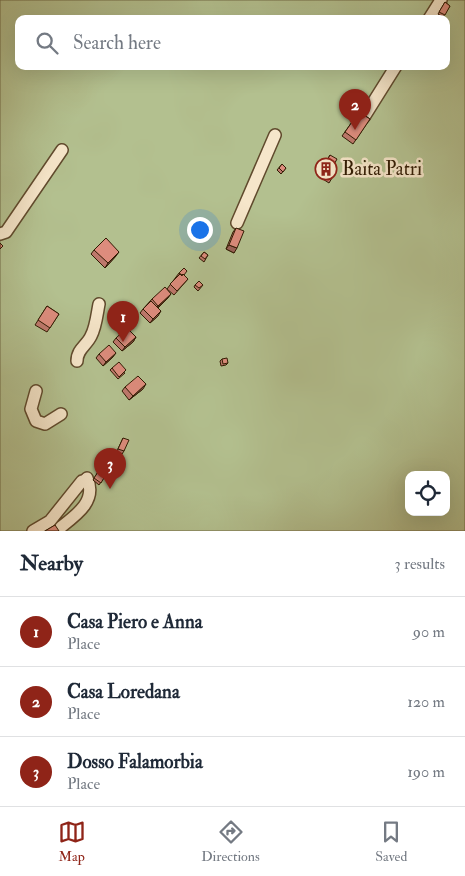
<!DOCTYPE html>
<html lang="en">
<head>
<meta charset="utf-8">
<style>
  :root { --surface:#fff; --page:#f6f6f7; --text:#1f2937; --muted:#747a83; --line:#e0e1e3; --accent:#8f2418 }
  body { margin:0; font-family:"IM FELL Double Pica",serif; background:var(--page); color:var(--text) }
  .controls { position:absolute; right:15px; bottom:15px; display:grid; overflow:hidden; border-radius:10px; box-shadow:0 5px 20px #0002 }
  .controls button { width:45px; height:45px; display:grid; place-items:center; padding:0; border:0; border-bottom:1px solid var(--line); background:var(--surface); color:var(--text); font:25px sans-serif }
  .you { position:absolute; left:199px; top:229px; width:18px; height:18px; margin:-12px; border:4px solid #fff; border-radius:50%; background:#1a73e8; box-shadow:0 0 0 8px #1a73e833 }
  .badge { display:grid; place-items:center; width:32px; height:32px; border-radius:50%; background:var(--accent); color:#fff; font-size:16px; font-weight:700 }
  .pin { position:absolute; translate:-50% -41px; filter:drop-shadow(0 1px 2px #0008) }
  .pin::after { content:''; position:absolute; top:26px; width:18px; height:15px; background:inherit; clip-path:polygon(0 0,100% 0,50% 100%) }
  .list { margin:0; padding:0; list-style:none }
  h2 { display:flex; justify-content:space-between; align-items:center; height:65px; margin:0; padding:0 20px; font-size:21px }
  h2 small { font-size:16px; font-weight:400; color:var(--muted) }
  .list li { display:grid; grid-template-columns:32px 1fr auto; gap:15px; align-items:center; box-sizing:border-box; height:70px; padding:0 20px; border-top:1px solid var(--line) }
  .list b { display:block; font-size:19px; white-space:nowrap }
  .list p { margin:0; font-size:16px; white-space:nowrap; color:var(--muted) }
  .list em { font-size:16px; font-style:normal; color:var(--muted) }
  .icon { flex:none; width:28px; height:28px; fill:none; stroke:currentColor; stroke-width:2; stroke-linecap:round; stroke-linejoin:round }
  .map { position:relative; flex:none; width:465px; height:531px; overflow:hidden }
  .search { position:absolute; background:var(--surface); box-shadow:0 5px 20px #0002; left:15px; right:15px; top:15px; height:55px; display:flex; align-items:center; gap:12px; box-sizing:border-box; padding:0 18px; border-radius:10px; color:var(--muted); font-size:19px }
  .sheet { height:275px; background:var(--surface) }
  nav { display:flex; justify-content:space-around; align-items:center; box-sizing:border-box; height:70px; border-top:1px solid var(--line); background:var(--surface); font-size:14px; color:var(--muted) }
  nav a { display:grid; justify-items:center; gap:2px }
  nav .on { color:var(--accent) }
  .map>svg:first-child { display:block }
</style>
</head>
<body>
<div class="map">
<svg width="465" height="531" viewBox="0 0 465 531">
  <rect width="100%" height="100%" fill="#f1d8ae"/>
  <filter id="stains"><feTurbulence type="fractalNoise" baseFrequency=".004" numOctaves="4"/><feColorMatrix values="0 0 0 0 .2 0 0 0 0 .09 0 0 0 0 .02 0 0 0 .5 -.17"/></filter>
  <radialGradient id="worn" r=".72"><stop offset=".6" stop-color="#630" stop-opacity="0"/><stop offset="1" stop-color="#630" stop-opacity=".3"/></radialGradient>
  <path fill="#b3c08f" stroke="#726d48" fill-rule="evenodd" d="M0,0H465V531H0ZM19,19H446V66H19ZM409,475H446V512H409Z"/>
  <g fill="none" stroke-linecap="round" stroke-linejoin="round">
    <g stroke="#604a2d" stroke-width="14">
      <path id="minor" d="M429,19L441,0
        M364,117L396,66
        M237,223L275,135
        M0,234L6,232L62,150
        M77,361C77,349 87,345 91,336C96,327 97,314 99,304
        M36,391L31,409L36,421L45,424L61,414
        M61,527C78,514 97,500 87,478
        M33,531L50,521L82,481"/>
    </g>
    <use href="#minor" stroke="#f6e6ca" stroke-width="11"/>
  </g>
  <path fill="#be786c" stroke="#301a02" d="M445,2L450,6L443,17L438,14Z
    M362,106L363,114L370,119L353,144L342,136L357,115L356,114Z
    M330,155L331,170L332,178L329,183L318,176Z
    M282,164L286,168L281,174L277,170Z
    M236,228L234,253L226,249L233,232Z
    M94,250L116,256L105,268L91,254Z
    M204,252L208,255L204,262L199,258Z
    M179,273L184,275L188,279L174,295L167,289Z
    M195,285H203L198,291L194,287Z
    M168,298L158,308V316L150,323L140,313L143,309L152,299Z
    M47,306L59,314L47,332L35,325Z
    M136,337L133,342L122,351L113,342L116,338Z
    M99,354L113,357L103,366L96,358Z
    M222,359L228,363L226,365L221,366L220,361Z
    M112,368L125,373L118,379L110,370Z
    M125,387L143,389L129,400L122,391Z
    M123,438L124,451L122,454L117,451Z
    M98,472L105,476L99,485L93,480Z"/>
  <path fill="#9b6258" stroke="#301a02" d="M229,245L237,248L234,253L226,249Z
    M119,252L116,256L105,268L108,263Z
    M171,294L168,298L155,310L158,306Z
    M161,311L158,316L150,323L153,319Z
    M136,337L133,342L122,351L125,347Z
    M116,353L113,357L103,366L106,362Z
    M146,384L143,389L129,400L133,396Z"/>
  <path fill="#dd8c7d" stroke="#301a02" d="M445,2L450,6L445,15L439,12Z
    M362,106L366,108L363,114L359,112L358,113V112Z
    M359,112L370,119L356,140L345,132Z
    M330,155L337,159L331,170L336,173L332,178L321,172Z
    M282,164L286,168L283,172L279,168Z
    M236,228L244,231L237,248L229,245Z
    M106,238L119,252L108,263L94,250Z
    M0,243L3,246L0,249Z
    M204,252L208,255L205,259L201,256Z
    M184,268L187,271L184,275L183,274L182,275L179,273Z
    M180,274L182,276L183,274L188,279L177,291L170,284Z
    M199,281L203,285L199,288L195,285Z
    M165,287L171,294L158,306L152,299Z
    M151,301L161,311L153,319L143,309Z
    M47,306L59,314L50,328L38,320Z
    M127,328L136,337L125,347L116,338Z
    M109,345L116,353L106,362L99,354Z
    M227,358L228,363L223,364L222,359Z
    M119,362L126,370L119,377L112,368Z
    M138,376L146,384L133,396L125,387Z
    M123,438L129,440L124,451L118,449Z
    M98,472L105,476L101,483L94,478Z
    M55,525L59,531H45Z"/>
  <defs>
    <g id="building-ring" transform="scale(1.125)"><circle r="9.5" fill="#f6e6ca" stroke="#8f2418" stroke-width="1.5"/><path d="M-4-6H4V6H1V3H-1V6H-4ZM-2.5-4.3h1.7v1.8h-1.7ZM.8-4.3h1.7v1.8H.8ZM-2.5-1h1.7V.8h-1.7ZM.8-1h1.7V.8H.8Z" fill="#8f2418"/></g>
  </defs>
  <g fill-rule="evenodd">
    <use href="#building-ring" x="326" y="169"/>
  </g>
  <g text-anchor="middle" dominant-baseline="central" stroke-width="5" stroke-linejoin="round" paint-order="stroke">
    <g font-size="19" fill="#301a02" stroke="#f6e6ca" text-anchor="start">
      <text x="342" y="169">Baita Patri</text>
    </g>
  </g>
  <rect width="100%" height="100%" filter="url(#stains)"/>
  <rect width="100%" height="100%" fill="url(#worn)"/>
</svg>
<div class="controls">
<button><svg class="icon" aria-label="locate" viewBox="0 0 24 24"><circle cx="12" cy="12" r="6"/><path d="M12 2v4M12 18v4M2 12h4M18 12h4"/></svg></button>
</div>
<div class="you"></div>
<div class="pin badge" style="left:123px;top:342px">1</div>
<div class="pin badge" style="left:355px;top:130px">2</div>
<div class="pin badge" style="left:110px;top:489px">3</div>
<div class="search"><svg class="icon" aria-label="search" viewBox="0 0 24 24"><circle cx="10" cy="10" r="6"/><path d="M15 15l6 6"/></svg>Search here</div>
</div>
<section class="sheet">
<h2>Nearby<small>3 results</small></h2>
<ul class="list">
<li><span class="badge">1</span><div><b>Casa Piero e Anna</b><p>Place</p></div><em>90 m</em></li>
<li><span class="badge">2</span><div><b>Casa Loredana</b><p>Place</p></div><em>120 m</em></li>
<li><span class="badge">3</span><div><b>Dosso Falamorbia</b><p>Place</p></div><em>190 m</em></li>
</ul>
</section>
<nav>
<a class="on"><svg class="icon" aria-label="map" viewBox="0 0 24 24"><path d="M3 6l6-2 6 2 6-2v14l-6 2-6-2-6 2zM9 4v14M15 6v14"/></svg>Map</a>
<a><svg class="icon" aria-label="directions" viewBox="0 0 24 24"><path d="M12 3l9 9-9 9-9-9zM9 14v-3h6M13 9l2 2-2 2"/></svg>Directions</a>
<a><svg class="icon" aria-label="saved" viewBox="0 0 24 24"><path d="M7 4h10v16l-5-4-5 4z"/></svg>Saved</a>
</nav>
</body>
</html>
